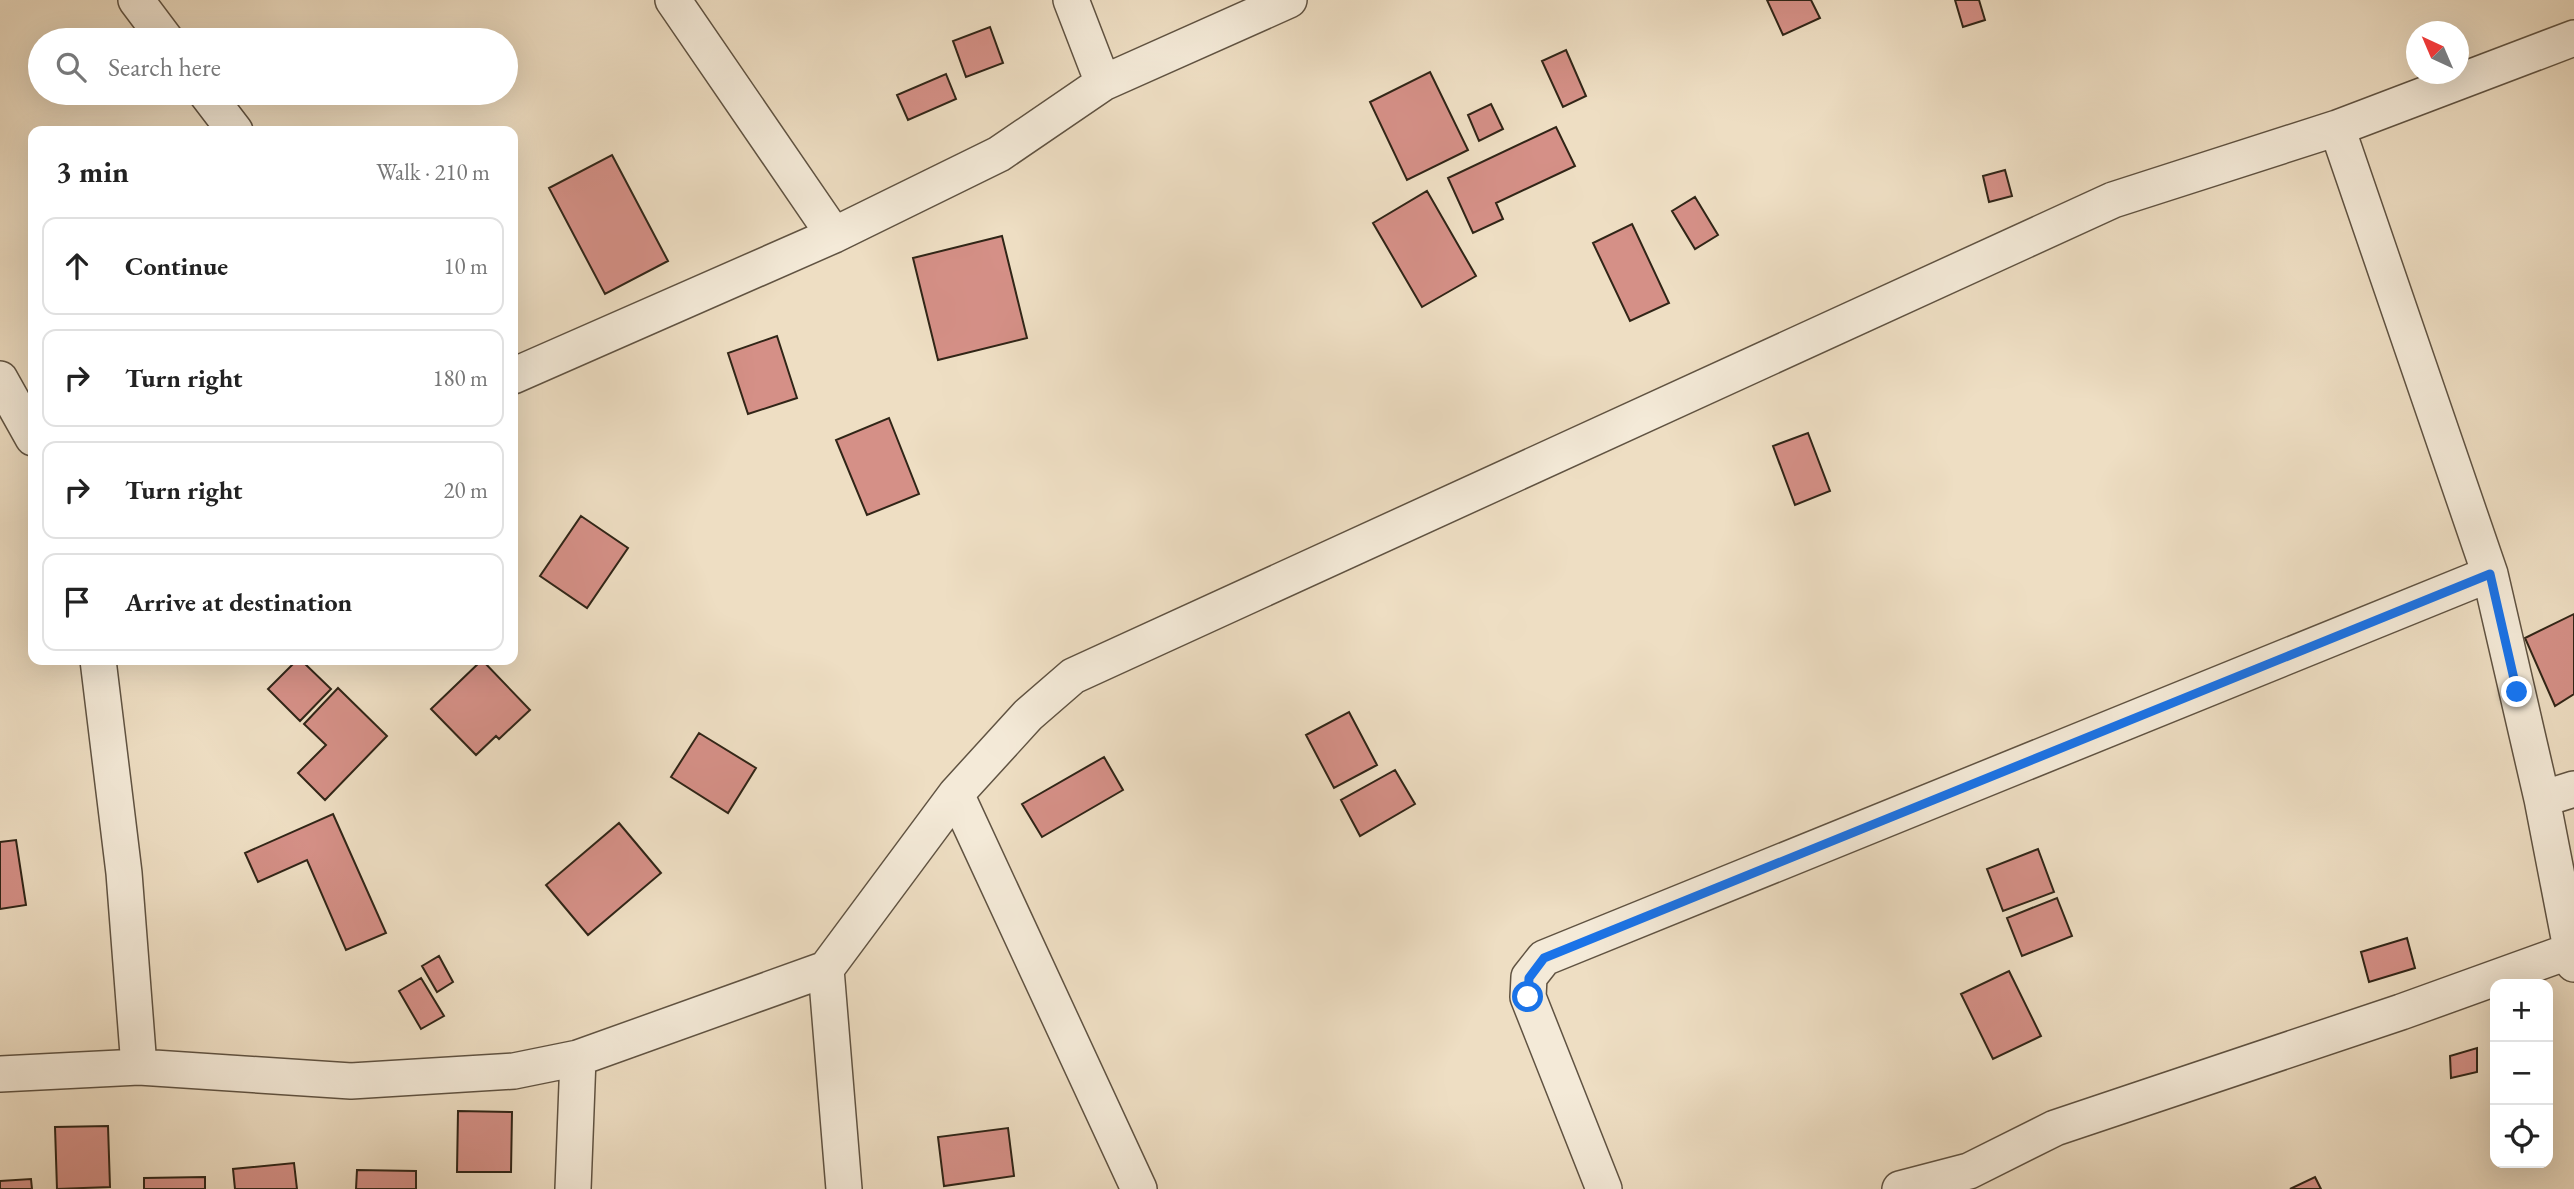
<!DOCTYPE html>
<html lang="en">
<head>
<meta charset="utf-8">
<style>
  :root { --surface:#fff; --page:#f6f6f6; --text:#222; --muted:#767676; --line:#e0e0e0 }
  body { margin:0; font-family:"EB Garamond",serif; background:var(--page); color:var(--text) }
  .controls { position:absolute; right:21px; bottom:21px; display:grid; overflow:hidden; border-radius:14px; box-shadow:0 7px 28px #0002 }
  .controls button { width:63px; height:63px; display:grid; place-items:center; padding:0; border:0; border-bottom:2px solid var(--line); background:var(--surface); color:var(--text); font:35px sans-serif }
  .compass { position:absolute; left:2406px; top:21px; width:63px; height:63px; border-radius:50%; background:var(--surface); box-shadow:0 7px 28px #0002; rotate:316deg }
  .stop { position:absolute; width:21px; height:21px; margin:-16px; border:5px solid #1a73e8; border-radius:50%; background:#fff }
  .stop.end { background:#1a73e8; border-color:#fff; box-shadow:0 2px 7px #0008 }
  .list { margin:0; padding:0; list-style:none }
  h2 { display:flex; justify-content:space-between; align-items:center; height:91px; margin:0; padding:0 28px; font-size:30px }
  h2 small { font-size:23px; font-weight:400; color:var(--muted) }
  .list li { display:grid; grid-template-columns:46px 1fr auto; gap:21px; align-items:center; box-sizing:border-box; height:98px; margin:0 14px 14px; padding:0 14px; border:2px solid var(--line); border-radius:14px }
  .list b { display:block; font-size:26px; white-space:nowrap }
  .list em { font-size:23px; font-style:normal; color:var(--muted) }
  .icon { flex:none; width:38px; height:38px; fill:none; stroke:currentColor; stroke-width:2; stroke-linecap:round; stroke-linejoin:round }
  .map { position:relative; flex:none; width:2574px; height:1189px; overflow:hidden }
  .search { position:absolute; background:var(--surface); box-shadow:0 7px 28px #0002; left:28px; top:28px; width:490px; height:77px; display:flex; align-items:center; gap:18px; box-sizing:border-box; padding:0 24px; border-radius:38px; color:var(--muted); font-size:26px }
  .panel { position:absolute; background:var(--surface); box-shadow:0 7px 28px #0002; left:28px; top:126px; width:490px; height:539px; border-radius:14px }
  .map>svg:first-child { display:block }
</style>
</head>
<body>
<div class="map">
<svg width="2574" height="1189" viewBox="0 0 2574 1189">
  <rect width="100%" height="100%" fill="#eedec3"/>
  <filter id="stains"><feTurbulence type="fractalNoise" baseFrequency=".00286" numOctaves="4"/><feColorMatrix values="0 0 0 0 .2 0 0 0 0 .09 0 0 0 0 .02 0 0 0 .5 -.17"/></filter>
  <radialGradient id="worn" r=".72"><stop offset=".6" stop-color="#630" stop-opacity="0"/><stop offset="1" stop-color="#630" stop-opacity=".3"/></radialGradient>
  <path fill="#d59087" stroke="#302517" stroke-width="2" d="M1767,0H1811L1820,18L1783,35Z
    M1955,0H1979L1985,20L1963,27Z
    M990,27L1003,63L966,77L953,41Z
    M1566,50L1586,96L1563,107L1542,61Z
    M1430,72L1468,150L1407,180L1370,102Z
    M946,74L956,99L908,120L897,95Z
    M1491,104L1503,129L1479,141L1468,115Z
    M1556,127L1575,166L1496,203L1503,219L1473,233L1448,178Z
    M612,155L668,261L605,294L549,188Z
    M2005,170L2012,196L1989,202L1983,176Z
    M1427,191L1476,276L1422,307L1373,223Z
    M1695,197L1718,235L1695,249L1672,211Z
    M1632,224L1669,303L1630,321L1593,243Z
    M1002,236L1027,338L938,360L913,258Z
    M777,336L797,398L748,414L728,353Z
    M889,418L919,494L867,515L836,440Z
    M1808,433L1830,491L1795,505L1773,446Z
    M581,516L628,548L587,608L540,576Z
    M2574,614V694L2555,706L2525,638Z
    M297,660H301L331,689L300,721L268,689Z
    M482,660L530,710L499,739L496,736L476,755L431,709Z
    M338,688L387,736L325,800L298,773L326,745L304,724Z
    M1349,712L1377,765L1334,788L1306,735Z
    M699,733L756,768L728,813L671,777Z
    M1104,757L1123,790L1042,837L1022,804Z
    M1395,770L1415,804L1360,836L1341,800Z
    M333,814L386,933L346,950L307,860L258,882L245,853Z
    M619,823L661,873L588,935L546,885Z
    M16,840L26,905L0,909V842Z
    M2038,849L2054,892L2003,911L1987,869Z
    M2057,898L2072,936L2022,956L2007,918Z
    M2407,938L2415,968L2369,982L2361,952Z
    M439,956L453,982L437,992L422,966Z
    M2009,971L2041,1036L1993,1059L1961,994Z
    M421,978L444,1016L421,1029L399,991Z
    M2477,1048V1072L2451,1078L2450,1056Z
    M458,1111L512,1112L511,1172H457Z
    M108,1126L110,1187L57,1189L55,1127Z
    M1008,1128L1014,1176L944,1186L938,1137Z
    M294,1163L297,1189H235L233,1169Z
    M357,1170L416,1171V1189H356Z
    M205,1177V1189H144V1178Z
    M2315,1177L2321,1189H2290Z
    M31,1179L32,1189H0V1181Z"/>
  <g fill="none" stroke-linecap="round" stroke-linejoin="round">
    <g stroke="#605342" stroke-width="38">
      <path id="minor" d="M136,0L166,40
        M673,0L834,235
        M1071,0L1103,83
        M206,93L235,131
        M2337,128L2490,574L2542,799L2574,964
        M513,376L834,235L999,154L1103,83L1289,0
        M0,379L33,438
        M98,660L124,873L139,1067
        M956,794L1139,1189
        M2542,799L2574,789
        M826,969L844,1189
        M0,1074L139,1067L351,1081L514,1071L578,1058L826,969L956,794L1028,715L1073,676L2113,200L2337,128L2574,38
        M573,1189L578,1058
        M1604,1189L1528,997L1529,977L1544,958L2490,574
        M1900,1189L1969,1171L2055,1128L2401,1012L2570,951"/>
    </g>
    <use href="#minor" stroke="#f4ead8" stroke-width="35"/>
  </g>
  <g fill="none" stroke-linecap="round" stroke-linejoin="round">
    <path stroke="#1a73e8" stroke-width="9" d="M1528,997L1529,978L1544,958L2490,574L2517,692"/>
  </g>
  <rect width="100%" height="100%" filter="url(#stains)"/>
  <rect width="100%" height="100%" fill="url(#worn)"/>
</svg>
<div class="controls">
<button>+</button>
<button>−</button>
<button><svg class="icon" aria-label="locate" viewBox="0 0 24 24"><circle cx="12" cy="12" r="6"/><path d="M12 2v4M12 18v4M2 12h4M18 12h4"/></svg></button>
</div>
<svg class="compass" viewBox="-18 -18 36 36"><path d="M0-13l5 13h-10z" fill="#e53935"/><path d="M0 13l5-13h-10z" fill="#767676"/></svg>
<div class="stop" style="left:1528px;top:997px"></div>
<div class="stop end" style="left:2517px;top:692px"></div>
<div class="search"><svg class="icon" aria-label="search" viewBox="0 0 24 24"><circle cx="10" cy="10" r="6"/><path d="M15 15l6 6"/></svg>Search here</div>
<section class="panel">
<h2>3 min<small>Walk · 210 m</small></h2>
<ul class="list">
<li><svg class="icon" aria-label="ahead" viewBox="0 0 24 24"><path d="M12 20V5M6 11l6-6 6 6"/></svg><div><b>Continue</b></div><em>10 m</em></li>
<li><svg class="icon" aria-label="right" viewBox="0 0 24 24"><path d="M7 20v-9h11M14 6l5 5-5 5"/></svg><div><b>Turn right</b></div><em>180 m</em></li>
<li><svg class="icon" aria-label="right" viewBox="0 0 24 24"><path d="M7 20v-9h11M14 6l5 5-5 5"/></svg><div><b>Turn right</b></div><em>20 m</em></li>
<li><svg class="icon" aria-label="arrive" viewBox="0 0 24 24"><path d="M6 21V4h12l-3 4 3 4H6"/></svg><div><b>Arrive at destination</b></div></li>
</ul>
</section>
</div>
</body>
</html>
